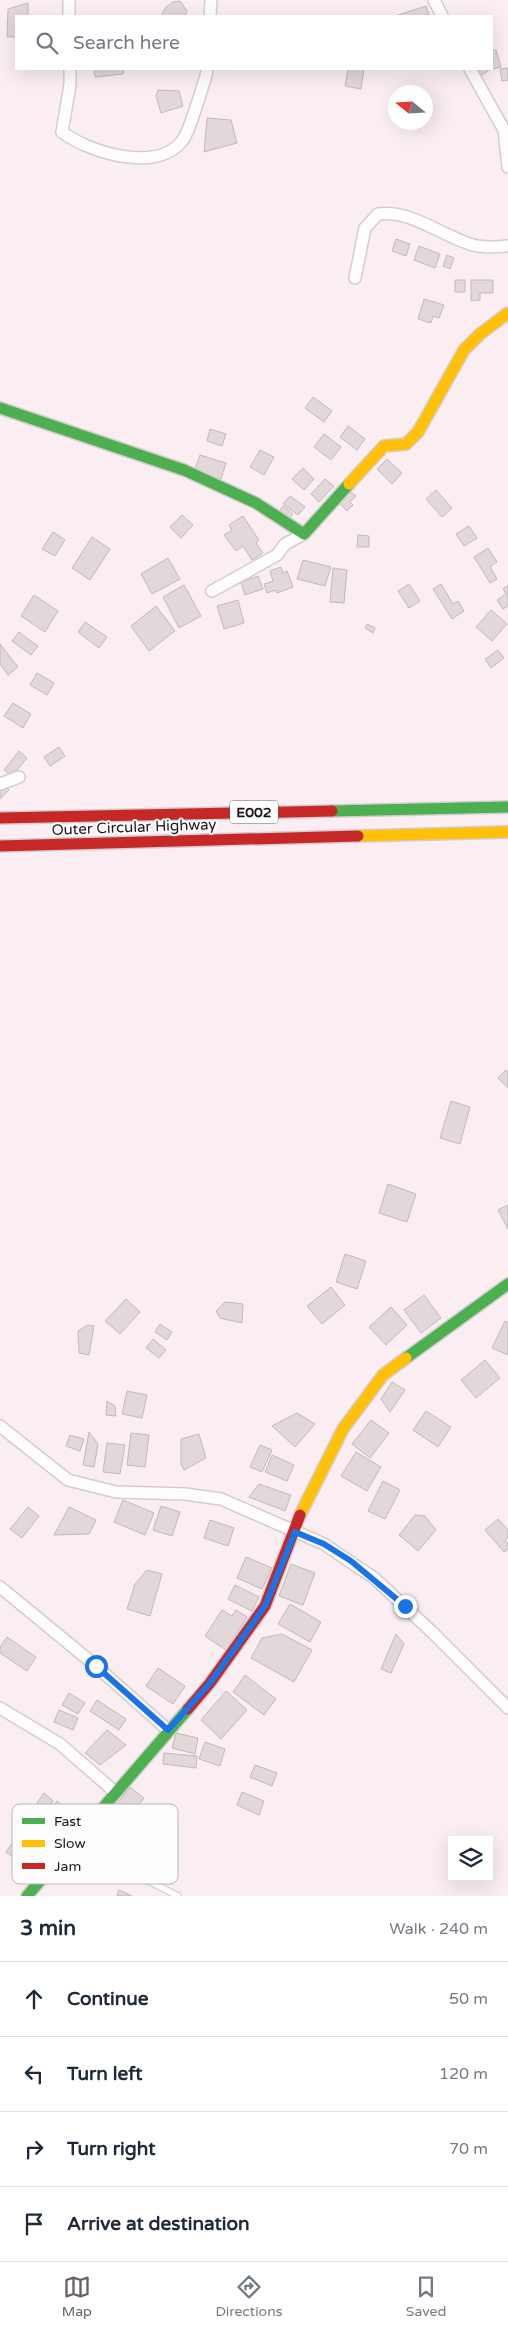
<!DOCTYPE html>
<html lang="en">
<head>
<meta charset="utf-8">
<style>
  :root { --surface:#fff; --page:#f6f6f7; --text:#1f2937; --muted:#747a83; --line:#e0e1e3; --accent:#6b6064 }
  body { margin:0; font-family:"Varela Round",sans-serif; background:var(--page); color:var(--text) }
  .controls { position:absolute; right:15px; bottom:15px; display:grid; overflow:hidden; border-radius:0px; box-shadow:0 5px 20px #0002 }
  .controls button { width:45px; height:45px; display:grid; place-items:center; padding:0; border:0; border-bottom:1px solid var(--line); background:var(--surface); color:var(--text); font:25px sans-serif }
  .compass { position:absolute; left:388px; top:85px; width:45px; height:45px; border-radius:50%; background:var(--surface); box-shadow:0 5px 20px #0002; rotate:288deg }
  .stop { position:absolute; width:15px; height:15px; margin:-11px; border:4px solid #1a73e8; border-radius:50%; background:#fff }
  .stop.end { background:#1a73e8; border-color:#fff; box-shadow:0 1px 5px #0008 }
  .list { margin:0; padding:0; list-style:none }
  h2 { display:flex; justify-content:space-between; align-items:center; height:65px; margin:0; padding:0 20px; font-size:21px }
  h2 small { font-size:16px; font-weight:400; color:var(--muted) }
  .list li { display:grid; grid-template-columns:32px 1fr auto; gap:15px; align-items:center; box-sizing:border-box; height:75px; padding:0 20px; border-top:1px solid var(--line) }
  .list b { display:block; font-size:19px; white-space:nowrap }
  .list em { font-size:16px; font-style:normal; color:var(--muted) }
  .icon { flex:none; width:28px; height:28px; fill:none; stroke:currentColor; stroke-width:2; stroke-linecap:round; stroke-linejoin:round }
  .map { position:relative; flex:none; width:508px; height:1896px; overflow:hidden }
  .search { position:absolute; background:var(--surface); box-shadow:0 5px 20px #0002; left:15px; right:15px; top:15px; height:55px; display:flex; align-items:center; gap:12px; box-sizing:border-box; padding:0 18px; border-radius:0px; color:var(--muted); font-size:19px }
  .sheet { height:365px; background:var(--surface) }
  nav { display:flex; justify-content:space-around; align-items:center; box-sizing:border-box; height:70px; border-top:1px solid var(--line); background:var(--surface); font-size:14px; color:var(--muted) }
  nav a { display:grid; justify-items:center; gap:2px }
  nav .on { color:var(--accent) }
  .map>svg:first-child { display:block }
</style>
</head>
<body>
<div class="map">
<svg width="508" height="1896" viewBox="0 0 508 1896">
  <rect width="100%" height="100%" fill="#faeef2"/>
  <path fill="#e2d7d9" stroke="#c3b8ba" d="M180,1L187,11L185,16H161L166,7L173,2Z
    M28,3V16H16V37H7L8,9Z
    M426,6L429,14L423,16H395Z
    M496,50L501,67L489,70L492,69V51Z
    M508,68V80L502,81L500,69Z
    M94,69H124L123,74L95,77Z
    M348,69H364L361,89L345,86Z
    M473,69H487L488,71L479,77Z
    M158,90L179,91L183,106L161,113L156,96Z
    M207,118L231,120L237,143L204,152Z
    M396,239L410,244L406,256L392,251Z
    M419,246L440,254L435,268L414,260Z
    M447,255L454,258L450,269L443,266Z
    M455,280H465V292H455Z
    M471,280H493V293H480V300L471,301Z
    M424,299L444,305L439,318L433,316L431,323L418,319Z
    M313,397L332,411L324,422L305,408Z
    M348,426L365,439L357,450L340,437Z
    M210,429L226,434L222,446L207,441Z
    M324,434L341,447L331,460L314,447Z
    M260,450L274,457L264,475L250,467Z
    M200,455L226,463L221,479L194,472Z
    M387,459L402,473L392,484L377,469Z
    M303,468L314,479L304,490L292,479Z
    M325,479L334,486L319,502L311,494Z
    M349,490L356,496L350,502L353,505L347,511L338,502Z
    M436,490L452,508L442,517L426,499Z
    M290,496L305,507L298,515L283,504Z
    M283,506L293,514L287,521L278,513Z
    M182,515L193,525L181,538L170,527Z
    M243,516L259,540L256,543L263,553L252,560L243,546L236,551L224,535L232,530L229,525Z
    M469,526L477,538L464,546L456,534Z
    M53,532L65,540L55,556L42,549Z
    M358,535L369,536V547H357Z
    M92,537L110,549L90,580L72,568Z
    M488,548L497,562L490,567L497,579L490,583L474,557Z
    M168,558L180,579L152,594L141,574Z
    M303,560L331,567L325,586L297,579Z
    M281,567L283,573L287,571L293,587L277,593L276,590L267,593L264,584L273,581L270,571Z
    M333,568L347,570L344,603L330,602Z
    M258,576L263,589L245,595L241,582Z
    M409,584L420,601L409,608L398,591Z
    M441,584L453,604L458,601L464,611L452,619L433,589Z
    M184,585L201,616L179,628L163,597Z
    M508,585V606L503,609L497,600L506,594L503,589Z
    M34,595L58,611L45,632L21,616Z
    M238,600L244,623L224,629L217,606Z
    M156,606L175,631L149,651L131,626Z
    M491,610L507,624L492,641L476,627Z
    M85,622L107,637L99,648L78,632Z
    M367,624L375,628L373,633L365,628Z
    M19,632L38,646L31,655L12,641Z
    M0,644L18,667L8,675L0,664Z
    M498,650L504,658L491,668L485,659Z
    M37,673L54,683L47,695L30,685Z
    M13,703L31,714L23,728L4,716Z
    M59,747L65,756L50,766L44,757Z
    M19,751L27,758L12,776L4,770Z
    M0,781L9,790L0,799Z
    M506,1070L508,1072V1088L498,1078Z
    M451,1101L470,1107L460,1144L440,1138Z
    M388,1184L416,1194L407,1222L379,1213Z
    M508,1205V1229L498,1210Z
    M345,1254L366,1261L357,1289L336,1282Z
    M331,1287L345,1305L322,1324L307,1306Z
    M424,1295L441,1318L421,1333L404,1310Z
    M126,1299L140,1312L120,1334L105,1321Z
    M225,1302L243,1304L242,1323L220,1318L216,1311Z
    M391,1307L407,1325L386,1345L369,1327Z
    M505,1321L508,1323V1355L492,1348Z
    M160,1324L172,1332L167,1340L155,1332Z
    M88,1325L94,1326L89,1355L79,1353L78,1331Z
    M153,1339L166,1350L159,1358L146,1348Z
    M485,1360L500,1378L476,1398L461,1380Z
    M392,1382L405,1390L390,1412L381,1399Z
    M127,1391L147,1395L142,1418L122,1414Z
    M107,1401L115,1406L116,1416L106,1415Z
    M426,1411L451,1427L438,1447L413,1430Z
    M297,1413L315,1424L295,1447L272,1426Z
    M371,1420L389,1433L370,1458L352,1444Z
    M89,1432L98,1444L94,1467L83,1465Z
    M131,1433L149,1435L145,1467L127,1465Z
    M199,1434L206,1458L184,1470L181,1465V1439Z
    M70,1435L84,1439L80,1451L66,1446Z
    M107,1443L125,1445L120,1474L103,1472Z
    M260,1445L272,1450L262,1472L250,1467Z
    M356,1452L381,1467L367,1491L341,1476Z
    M272,1455L294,1465L287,1481L265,1472Z
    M383,1481L400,1490L385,1519L368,1511Z
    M259,1484L291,1495L285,1511L249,1497Z
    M123,1500L154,1513L145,1535L114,1522Z
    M161,1506L180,1512L172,1536L153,1530Z
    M28,1507L39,1516L22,1538L10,1529Z
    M69,1507L96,1520L89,1534L54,1535Z
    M415,1515L425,1516L436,1530L418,1551L399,1535Z
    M498,1519L508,1530V1538L505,1540L508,1544V1549L504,1552L485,1530Z
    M210,1520L234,1528L228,1546L204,1538Z
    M246,1557L272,1568L262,1589L237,1578Z
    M291,1564L315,1573L303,1605L279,1596Z
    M147,1570L162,1574L150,1616L127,1609L135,1584Z
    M235,1585L259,1597L252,1611L228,1599Z
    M290,1604L321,1622L310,1642L278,1624Z
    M222,1610L232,1616L236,1610L247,1617L226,1650L205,1636Z
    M282,1634L312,1650L294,1682L251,1658L262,1638Z
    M396,1634L404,1644L391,1673L381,1669Z
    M7,1637L36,1657L27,1671L0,1653V1647Z
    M158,1668L185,1686L173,1704L146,1686Z
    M245,1675L276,1699L264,1715L233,1692Z
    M226,1691L247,1710L221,1739L201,1720Z
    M69,1693L85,1703L78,1714L62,1705Z
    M97,1700L126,1719L119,1730L90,1711Z
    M59,1710L78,1718L73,1730L54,1722Z
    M107,1730L126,1745L100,1765L85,1753Z
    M176,1733L198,1738L195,1754L172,1748Z
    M205,1742L225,1749L220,1766L199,1759Z
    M164,1753L197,1756L196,1768L163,1764Z
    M255,1765L277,1773L272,1786L250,1777Z
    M130,1787L144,1798L128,1819L114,1808Z
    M242,1792L264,1801L259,1815L237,1805Z
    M44,1793L53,1801L46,1810L37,1803Z
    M57,1801L69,1811L56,1826L45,1817Z
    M15,1839L34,1852L25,1865L6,1852Z
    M119,1890L132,1896H117Z"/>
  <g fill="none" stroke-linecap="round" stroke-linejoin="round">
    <g stroke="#d6cccf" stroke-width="8">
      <path id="lane" d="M74,1843L178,1896"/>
    </g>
    <g stroke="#d6cccf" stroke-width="14">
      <path id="street" d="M69,0V16
        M434,0L442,16
        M210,16L211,0
        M70,69V85L62,132C90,153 157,173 182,141C190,132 201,90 206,76L207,69
        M470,69L504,130L508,167
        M355,278L365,228L378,214C413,210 441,236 473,245C484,248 497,247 508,246
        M212,591L277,555L285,544L304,534
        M0,784L19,777
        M0,1426L68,1480L116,1492L185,1494L221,1499L324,1544L374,1578L431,1631L508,1708
        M0,1587L96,1666L168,1730
        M0,1708L60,1744L115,1792"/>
    </g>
    <g stroke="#d6cccf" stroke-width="14">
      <path id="fast" d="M0,408L184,470L256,503L304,534L349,484
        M332,811L508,807
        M406,1358L508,1284
        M27,1896L188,1709"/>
    </g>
    <g stroke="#d6cccf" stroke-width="14">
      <path id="slow" d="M349,484L384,446L406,444L418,432L464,350L480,334L508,313
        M358,836L508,832
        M300,1515L343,1429L383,1375L406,1358"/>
    </g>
    <g stroke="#d6cccf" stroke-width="14">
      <path id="jam" d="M0,818L332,811
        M0,846L358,836
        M188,1709L210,1683L265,1606L300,1515"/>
    </g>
    <use href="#lane" stroke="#fefcfd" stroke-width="5.5"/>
    <use href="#street" stroke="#fefcfd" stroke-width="11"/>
    <use href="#fast" stroke="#4caf50" stroke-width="11"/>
    <use href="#slow" stroke="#ffc107" stroke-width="11"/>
    <use href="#jam" stroke="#c62828" stroke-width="11"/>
  </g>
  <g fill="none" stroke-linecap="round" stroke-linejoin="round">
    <path stroke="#1a73e8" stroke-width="6" d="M96,1666L168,1730L210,1683L265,1606L295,1532L324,1544L351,1561L405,1606"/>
  </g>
  <g text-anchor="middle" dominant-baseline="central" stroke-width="4" stroke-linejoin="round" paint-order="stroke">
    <rect fill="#fdfdfd" stroke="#615a5d" stroke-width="1" x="230" y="800.5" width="48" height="23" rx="4"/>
    <g font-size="14" font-weight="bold" fill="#1e1418">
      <text x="254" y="812">E002</text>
    </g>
    <g font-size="15" fill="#1e1418" stroke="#fdfdfd">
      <text transform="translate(134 827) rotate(-2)">Outer Circular Highway</text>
    </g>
  </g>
  <rect x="12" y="1804" width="166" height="80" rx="8" fill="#fdfdfd" stroke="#bab7b8" stroke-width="1"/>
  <rect x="22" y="1818" width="23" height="6" fill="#4caf50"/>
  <rect x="22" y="1840" width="23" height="7" fill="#ffc107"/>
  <rect x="22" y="1863" width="23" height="6" fill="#c62828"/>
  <g font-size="14" fill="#1e1418">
    <text x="54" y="1826">Fast</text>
    <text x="54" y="1848">Slow</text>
    <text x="54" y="1871">Jam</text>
  </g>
</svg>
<div class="controls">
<button><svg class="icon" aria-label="layers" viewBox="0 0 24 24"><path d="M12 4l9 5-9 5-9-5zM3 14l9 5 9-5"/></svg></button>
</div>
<svg class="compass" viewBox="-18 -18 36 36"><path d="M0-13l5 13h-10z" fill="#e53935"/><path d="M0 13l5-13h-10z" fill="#747a83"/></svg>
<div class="stop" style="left:96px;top:1666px"></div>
<div class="stop end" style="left:405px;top:1606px"></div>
<div class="search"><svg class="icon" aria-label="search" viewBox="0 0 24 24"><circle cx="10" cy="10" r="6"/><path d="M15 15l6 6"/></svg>Search here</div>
</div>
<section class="sheet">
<h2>3 min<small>Walk · 240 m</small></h2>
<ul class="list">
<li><svg class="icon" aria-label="ahead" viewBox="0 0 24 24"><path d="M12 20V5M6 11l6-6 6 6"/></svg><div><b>Continue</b></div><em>50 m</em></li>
<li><svg class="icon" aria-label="left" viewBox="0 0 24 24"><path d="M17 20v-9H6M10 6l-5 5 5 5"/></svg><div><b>Turn left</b></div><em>120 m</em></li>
<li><svg class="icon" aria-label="right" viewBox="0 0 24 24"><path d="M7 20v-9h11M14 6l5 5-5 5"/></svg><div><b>Turn right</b></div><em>70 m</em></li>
<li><svg class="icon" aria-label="arrive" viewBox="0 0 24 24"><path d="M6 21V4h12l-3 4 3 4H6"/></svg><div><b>Arrive at destination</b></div></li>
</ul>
</section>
<nav>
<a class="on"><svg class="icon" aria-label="map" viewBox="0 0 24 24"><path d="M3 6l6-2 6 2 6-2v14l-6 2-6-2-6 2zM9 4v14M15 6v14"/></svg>Map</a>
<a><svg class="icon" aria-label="directions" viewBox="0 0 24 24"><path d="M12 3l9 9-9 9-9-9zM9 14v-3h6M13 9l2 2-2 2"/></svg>Directions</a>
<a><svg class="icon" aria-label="saved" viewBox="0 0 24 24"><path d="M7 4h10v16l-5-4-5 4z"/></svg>Saved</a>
</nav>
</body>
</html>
